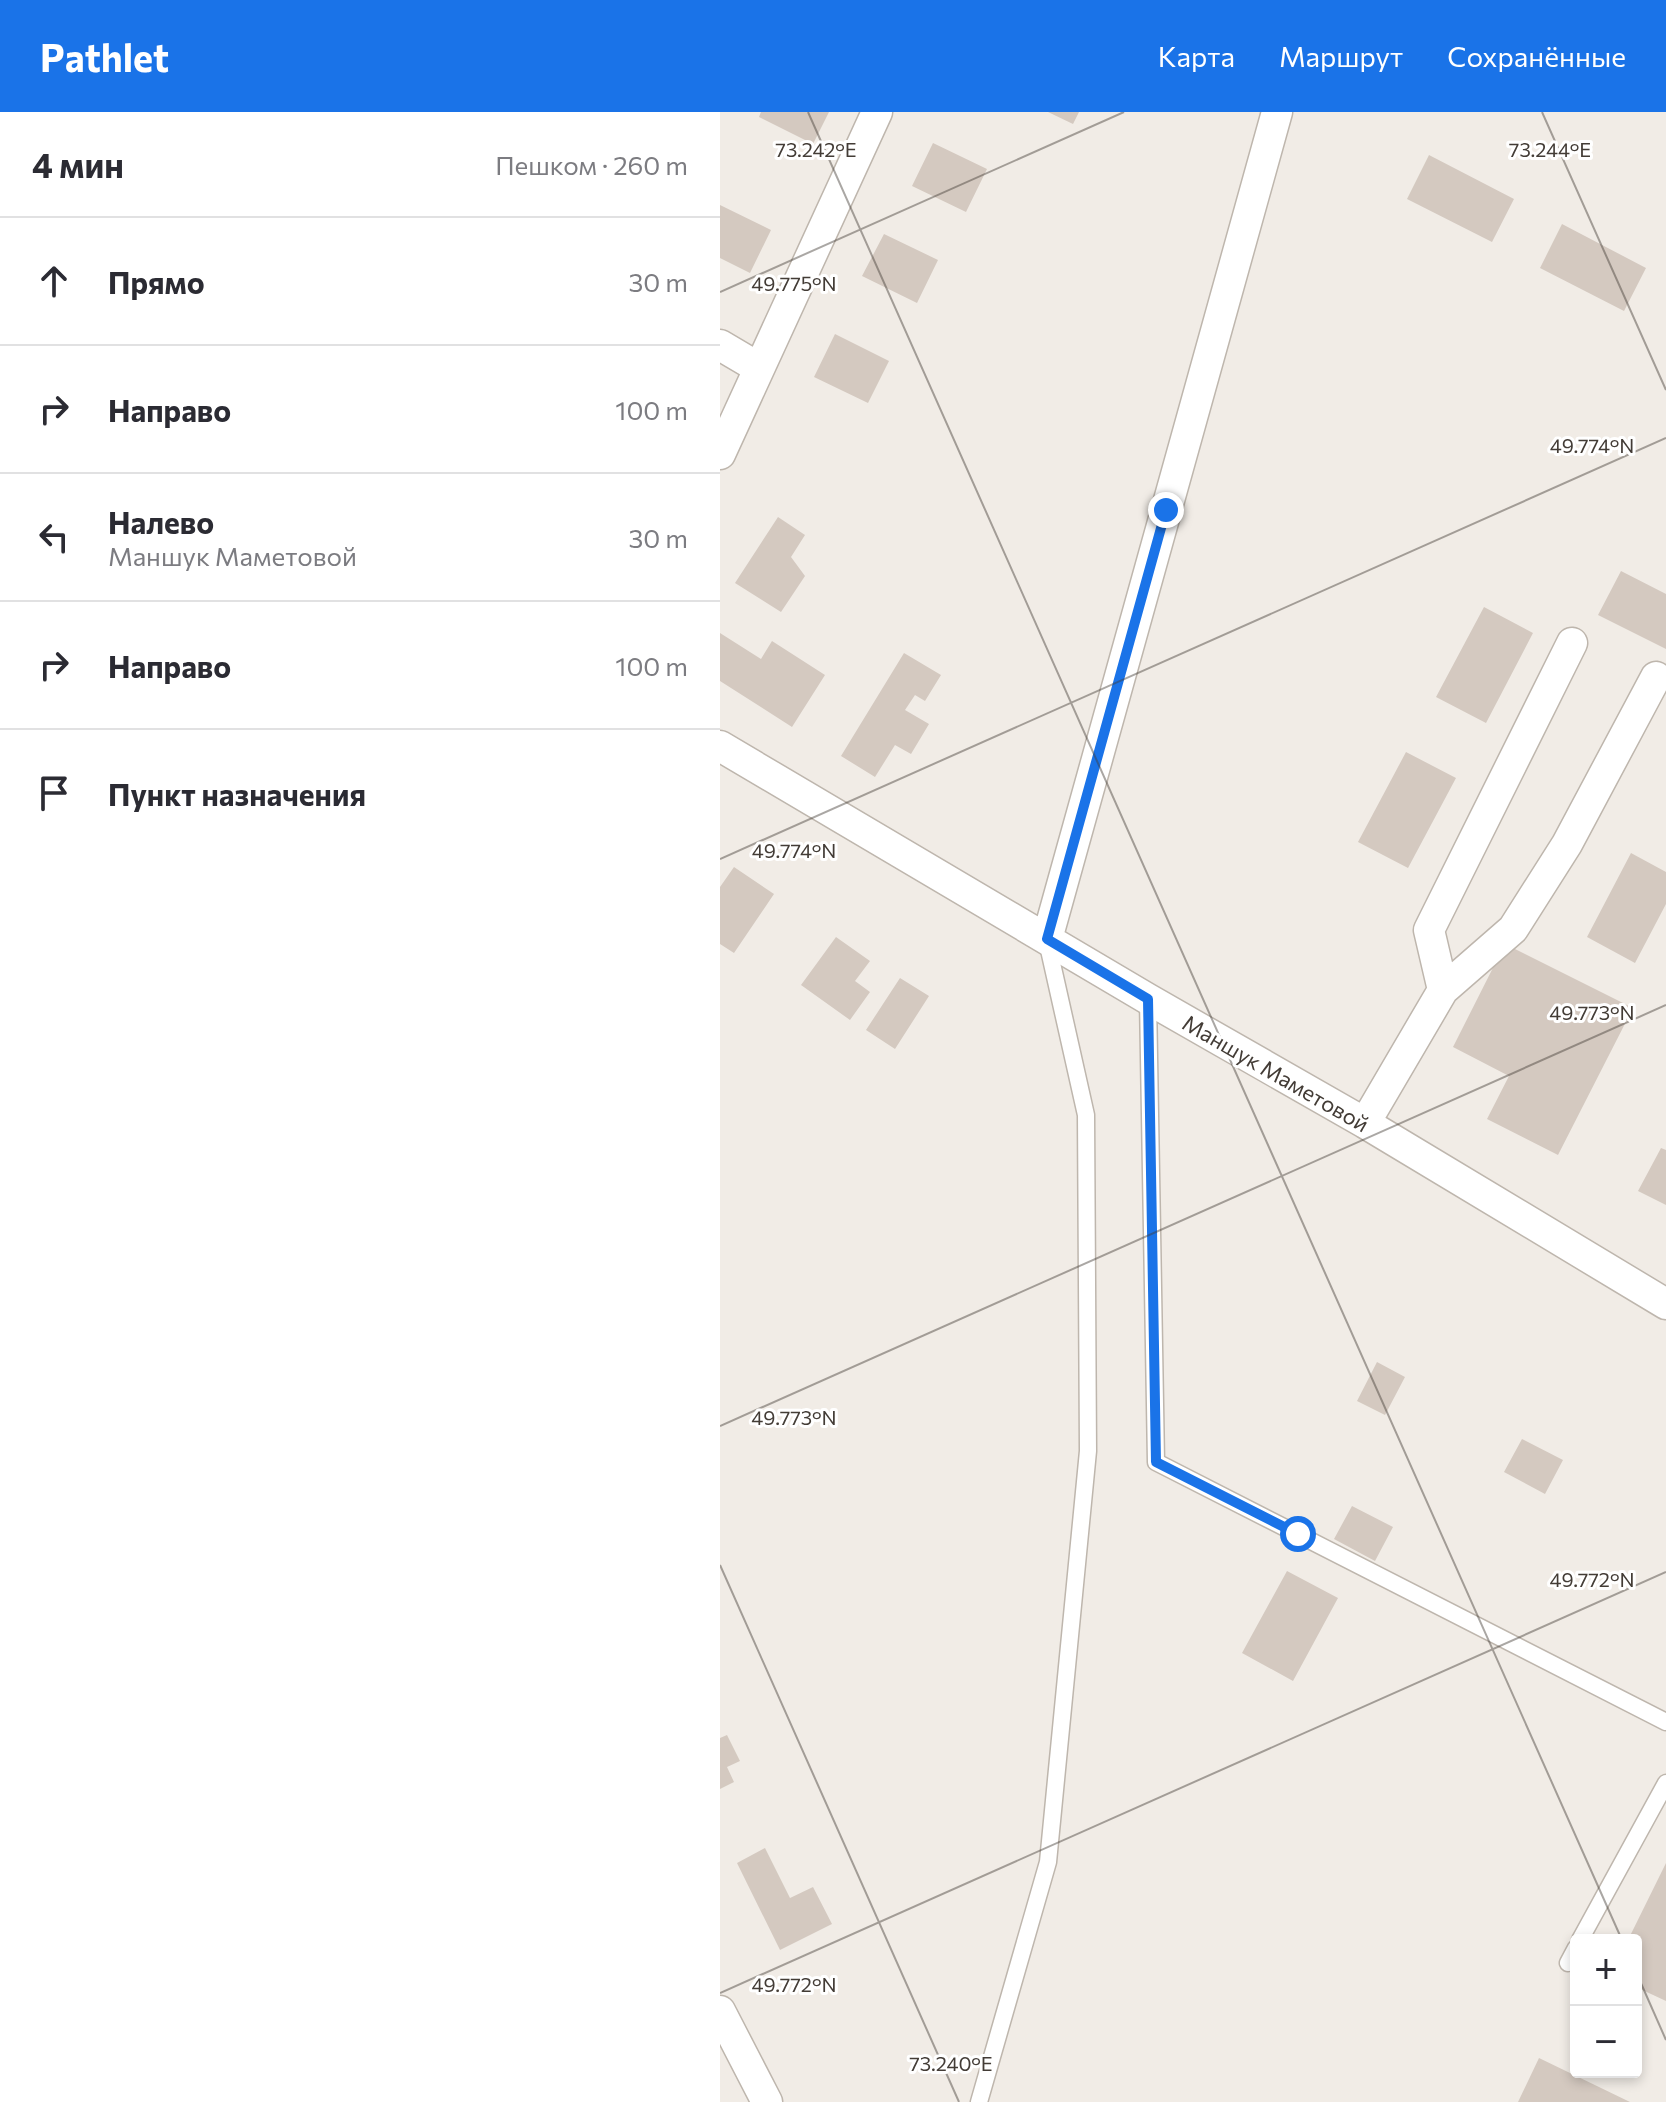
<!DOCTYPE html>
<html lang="ru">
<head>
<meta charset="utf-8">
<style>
  :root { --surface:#fff; --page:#f2f2f3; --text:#2b2b33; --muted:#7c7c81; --line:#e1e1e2; --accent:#1a73e8 }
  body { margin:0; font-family:Commissioner,sans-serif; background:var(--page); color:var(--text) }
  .controls { position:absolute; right:24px; bottom:24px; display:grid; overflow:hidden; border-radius:8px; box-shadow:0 4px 12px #0003 }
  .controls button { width:72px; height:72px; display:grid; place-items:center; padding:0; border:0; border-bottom:2px solid var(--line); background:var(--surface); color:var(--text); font:40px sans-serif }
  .stop { position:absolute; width:24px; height:24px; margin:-18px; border:6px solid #1a73e8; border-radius:50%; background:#fff }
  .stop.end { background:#1a73e8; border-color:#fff; box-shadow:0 2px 8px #0008 }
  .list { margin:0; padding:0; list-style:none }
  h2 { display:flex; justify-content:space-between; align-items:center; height:104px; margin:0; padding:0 32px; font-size:34px }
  h2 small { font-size:26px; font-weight:400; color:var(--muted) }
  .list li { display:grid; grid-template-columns:52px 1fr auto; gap:24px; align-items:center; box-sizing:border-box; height:128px; padding:0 32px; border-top:2px solid var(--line) }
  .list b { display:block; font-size:30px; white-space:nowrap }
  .list p { margin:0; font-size:26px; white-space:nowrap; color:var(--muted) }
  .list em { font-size:26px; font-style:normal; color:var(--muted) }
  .icon { flex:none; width:44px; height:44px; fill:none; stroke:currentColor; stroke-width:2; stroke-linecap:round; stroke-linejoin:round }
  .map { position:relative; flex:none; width:946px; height:1990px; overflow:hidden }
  header { display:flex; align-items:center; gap:48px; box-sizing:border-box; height:112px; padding:0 40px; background:var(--accent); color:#fff }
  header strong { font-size:38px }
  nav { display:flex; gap:44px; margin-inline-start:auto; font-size:28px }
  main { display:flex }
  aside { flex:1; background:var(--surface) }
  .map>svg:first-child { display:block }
</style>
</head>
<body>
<header>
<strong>Pathlet</strong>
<nav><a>Карта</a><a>Маршрут</a><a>Сохранённые</a></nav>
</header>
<main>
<aside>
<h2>4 мин<small>Пешком · 260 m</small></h2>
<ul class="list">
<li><svg class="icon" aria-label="ahead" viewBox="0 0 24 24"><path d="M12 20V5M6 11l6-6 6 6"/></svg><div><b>Прямо</b></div><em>30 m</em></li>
<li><svg class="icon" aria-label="right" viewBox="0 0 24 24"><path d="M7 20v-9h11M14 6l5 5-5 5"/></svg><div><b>Направо</b></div><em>100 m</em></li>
<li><svg class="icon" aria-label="left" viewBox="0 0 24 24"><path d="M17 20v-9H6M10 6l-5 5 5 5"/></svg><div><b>Налево</b><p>Маншук Маметовой</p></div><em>30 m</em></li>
<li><svg class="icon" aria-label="right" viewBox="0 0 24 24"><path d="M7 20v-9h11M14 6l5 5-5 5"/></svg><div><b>Направо</b></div><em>100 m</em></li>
<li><svg class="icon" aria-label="arrive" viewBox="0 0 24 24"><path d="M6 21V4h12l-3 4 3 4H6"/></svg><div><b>Пункт назначения</b></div></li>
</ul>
</aside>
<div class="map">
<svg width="946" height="1990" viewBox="0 0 946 1990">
  <rect width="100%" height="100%" fill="#f1ece6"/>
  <path fill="#d4c9c0" d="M41,0H109L93,32L39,5Z
    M328,0H359L353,12Z
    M213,31L267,57L246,100L192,74Z
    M709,43L794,87L772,130L687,87Z
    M0,93L51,118L30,161L0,146Z
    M842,112L926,156L904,199L820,156Z
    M164,122L218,148L197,191L142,164Z
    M115,222L169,249L148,291L94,265Z
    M58,405L85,423L71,445L85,464L61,500L15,471Z
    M901,459L946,482V537L878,503Z
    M764,495L813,521L766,611L716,585Z
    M0,521L41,547L52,529L105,563L72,615L0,569Z
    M184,541L221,563L205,589L195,583L185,598L209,612L191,642L175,633L155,665L121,644Z
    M686,640L736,666L688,756L638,730Z
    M911,741L946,760V792L915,851L867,825Z
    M14,755L54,782L14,841L0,832V775Z
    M116,825L150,849L135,869L150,880L130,908L81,873Z
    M785,832L913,896L838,1043L767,1007L789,964L733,935Z
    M180,866L209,884L175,937L146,918Z
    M941,1036L946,1038V1093L918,1079Z
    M657,1250L685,1265L665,1303L637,1289Z
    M802,1327L843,1348L825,1382L784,1360Z
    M632,1394L673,1415L655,1449L614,1427Z
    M567,1459L618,1486L573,1569L522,1541Z
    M7,1623L20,1649L7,1655L14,1670L0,1677V1626Z
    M45,1736L70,1786L93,1775L112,1812L60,1838L17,1751Z
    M946,1751V1889L916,1875V1828H908Z
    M819,1946L910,1990H798Z"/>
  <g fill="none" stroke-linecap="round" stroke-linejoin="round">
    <g stroke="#beb6ad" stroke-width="19">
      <path id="service" d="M428,887L436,1350L946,1610
        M860,1828L946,1671
        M848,1851L856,1836
        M259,1990L328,1750L368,1339L366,1003L327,829"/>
    </g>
    <g stroke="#beb6ad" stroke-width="33">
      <path id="minor" d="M0,233L39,256
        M0,342L157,0
        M0,634L428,887L645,1011L946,1192
        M327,827L557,0
        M723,878L709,818L852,531
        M645,1011L723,878L793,817L847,732L936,565
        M0,1899L47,1990"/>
    </g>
    <use href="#service" stroke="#fff" stroke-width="16"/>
    <use href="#minor" stroke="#fff" stroke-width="30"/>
  </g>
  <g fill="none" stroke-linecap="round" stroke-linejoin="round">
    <path stroke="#1a73e8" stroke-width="10" d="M446,398L327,827L428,887L436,1350L578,1422"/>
  </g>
  <path fill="none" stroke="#433c36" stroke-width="2" stroke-opacity="0.45" d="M88,0L902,1828M822,0L946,278M0,180L404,0M0,747L946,326M0,1314L946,893M0,1453L239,1990M916,1860L946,1928M0,1881L946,1460"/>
  <g text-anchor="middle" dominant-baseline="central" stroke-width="6" stroke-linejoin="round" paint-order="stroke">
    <g font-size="22" fill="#433c36" stroke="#fff">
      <text transform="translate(556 961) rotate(30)">Маншук Маметовой</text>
    </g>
  </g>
  <g font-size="20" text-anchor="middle" fill="#433c36" stroke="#fff" stroke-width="6" stroke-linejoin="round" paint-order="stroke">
    <text x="96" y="45">73.242°E</text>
    <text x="830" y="45">73.244°E</text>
    <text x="74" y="179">49.775°N</text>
    <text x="872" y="341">49.774°N</text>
    <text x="74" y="746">49.774°N</text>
    <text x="872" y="908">49.773°N</text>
    <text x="74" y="1313">49.773°N</text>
    <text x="872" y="1475">49.772°N</text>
    <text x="74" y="1880">49.772°N</text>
    <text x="231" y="1959">73.240°E</text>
  </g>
</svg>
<div class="controls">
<button>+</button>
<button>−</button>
</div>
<div class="stop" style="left:578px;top:1422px"></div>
<div class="stop end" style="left:446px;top:398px"></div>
</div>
</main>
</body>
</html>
